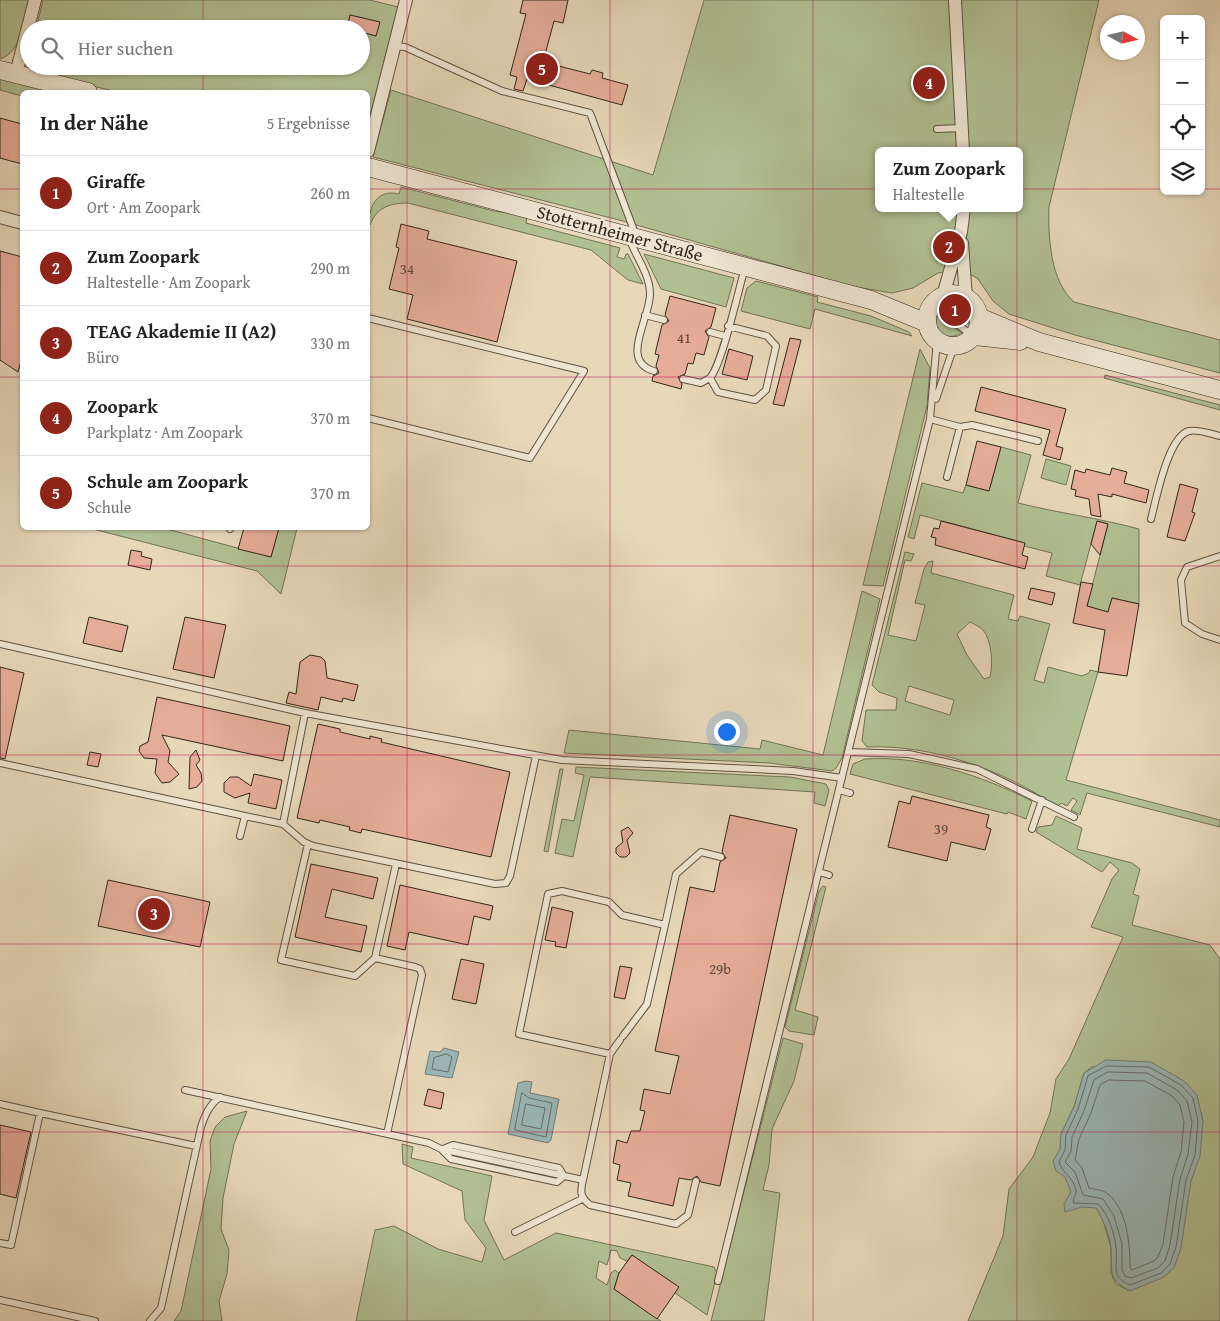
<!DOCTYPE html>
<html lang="de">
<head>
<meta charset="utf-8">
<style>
  :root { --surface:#fff; --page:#f2f2f2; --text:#222; --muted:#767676; --line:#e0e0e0; --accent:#8f2418 }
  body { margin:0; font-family:"Gentium Book Plus",serif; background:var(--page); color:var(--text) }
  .controls { position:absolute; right:15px; top:15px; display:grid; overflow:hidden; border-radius:8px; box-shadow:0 1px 4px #0004 }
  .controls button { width:45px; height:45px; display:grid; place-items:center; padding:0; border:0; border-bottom:1px solid var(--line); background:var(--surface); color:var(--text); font:25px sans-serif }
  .compass { position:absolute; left:1100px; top:15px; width:45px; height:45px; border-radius:50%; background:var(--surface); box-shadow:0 1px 4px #0004; rotate:98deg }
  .you { position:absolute; left:726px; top:731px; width:18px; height:18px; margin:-12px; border:4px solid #fff; border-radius:50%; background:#1a73e8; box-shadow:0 0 0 8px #1a73e833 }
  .badge { display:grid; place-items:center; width:32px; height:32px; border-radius:50%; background:var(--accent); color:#fff; font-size:16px; font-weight:700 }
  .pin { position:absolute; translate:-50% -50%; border:2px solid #fff; box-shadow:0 1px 5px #0006 }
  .popup { position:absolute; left:875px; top:147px; width:148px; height:65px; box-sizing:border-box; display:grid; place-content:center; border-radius:8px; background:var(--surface); filter:drop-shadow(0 1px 4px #0005); font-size:16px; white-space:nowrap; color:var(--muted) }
  .popup b { font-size:19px; color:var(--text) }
  .popup::after { content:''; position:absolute; left:50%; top:100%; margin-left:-10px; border:10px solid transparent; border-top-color:var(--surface) }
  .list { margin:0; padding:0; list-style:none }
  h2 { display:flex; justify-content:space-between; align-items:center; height:65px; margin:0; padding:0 20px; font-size:21px }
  h2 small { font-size:16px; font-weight:400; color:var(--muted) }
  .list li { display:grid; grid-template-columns:32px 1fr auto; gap:15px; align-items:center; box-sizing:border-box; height:75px; padding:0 20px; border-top:1px solid var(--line) }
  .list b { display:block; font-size:19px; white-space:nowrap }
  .list p { margin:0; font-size:16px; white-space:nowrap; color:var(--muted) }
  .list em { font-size:16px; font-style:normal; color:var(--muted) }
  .icon { flex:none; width:28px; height:28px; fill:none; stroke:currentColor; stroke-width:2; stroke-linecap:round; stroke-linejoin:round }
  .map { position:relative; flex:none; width:1220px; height:1321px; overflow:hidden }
  .search { position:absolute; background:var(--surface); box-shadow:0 1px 4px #0004; left:20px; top:20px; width:350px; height:55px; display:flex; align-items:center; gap:12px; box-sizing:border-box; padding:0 18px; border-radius:28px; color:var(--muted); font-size:19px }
  .panel { position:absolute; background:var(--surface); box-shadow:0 1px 4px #0004; left:20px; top:90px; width:350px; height:440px; border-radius:8px }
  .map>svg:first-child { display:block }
</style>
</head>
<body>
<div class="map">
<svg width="1220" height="1321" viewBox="0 0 1220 1321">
  <rect width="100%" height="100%" fill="#e7d8b9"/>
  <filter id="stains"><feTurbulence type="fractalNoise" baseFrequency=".004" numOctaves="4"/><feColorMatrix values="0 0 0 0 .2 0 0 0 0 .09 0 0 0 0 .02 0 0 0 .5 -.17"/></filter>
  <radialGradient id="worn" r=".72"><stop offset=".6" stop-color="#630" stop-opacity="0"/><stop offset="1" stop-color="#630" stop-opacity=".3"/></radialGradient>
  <path fill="#b1c093" stroke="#717258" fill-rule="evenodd" d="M0,0H29C23,21 22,52 0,59Z
    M43,0H370L398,7L368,124V92H117L44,74L40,66H361V32L376,36L379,22L350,15L347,29H36Z
    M704,0H1099L1049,207C1048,236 1050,281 1074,302L1220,340V373L1075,335L1009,314L993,301L978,279L967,272L949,271L938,273L913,288L892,293L851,286L619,220L373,157L391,90L653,175ZM879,151H1019V208H879Z
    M0,78L56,92H22V96L0,90Z
    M401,187L494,211L527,216L526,223L620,248L617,257L624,259L626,254H628L643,284L628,280L591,250L408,203C386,203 373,210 368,232C368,212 373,188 399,194Z
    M644,254L734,278L726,307L661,289Z
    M756,281L818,297L817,302L871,316L909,332L912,336L815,309L810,329L741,311L747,288Z
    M947,302C962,301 970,310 969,324L942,305Z
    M935,315L962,333C947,342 932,332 935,315Z
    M920,349L930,368L927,406L883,586L863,585Z
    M1105,375L1220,405V410L1104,378Z
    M1001,447L1031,455L1018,503C1058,513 1099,518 1139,529V604L1112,598L1108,612L1087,606L1108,524L1097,521L1080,585L1046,576L1052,553L1024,546L1025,543L920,515L914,539L908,537L922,483L963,493L966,485L989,491Z
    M1046,459L1071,466L1066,485L1041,478Z
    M89,528H163L271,557L279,528H297L281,594L257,571Z
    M905,552L914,554L911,561L905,560L888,635L916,641L925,605L915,603L924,569L928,562L933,561L931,573L1014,595L1008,619L1018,621L1020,616L1050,624L1034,680L1044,683L1048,667L1082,676L1089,673L1090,670L1098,672L1066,780L1220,820V827L1087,793L1080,815L1071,810L1077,801L1073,798L1067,806L1061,803L1057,807C1005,770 930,744 867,747L862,741L866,710H896L897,698L879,692L872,685ZM970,622C974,624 980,627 983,630C992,640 993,665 990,677L984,679L967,655L957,634ZM909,686L954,700L950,715L905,701Z
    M862,591L880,599L842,758L836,768L832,771L769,763L564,753L569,730L760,749L762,740L823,755Z
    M865,759C922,755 982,776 1032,801L1026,819L1008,812L1007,814L850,774L853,764Z
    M576,767L790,777L826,784L829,790L825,806L814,803L815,792L590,777L573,857L555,853L562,819L574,821L584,775L575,773Z
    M560,769H563L548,852L544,851Z
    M1056,816L1082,828L1077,849L1132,863L1140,869L1133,894L1139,896L1132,925L1210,945L1220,959V1321H968L1003,1236L1009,1189L1033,1157L1050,1113L1056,1079L1069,1059L1123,937L1091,927L1112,879L1119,870L1110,862L1102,872L1036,832L1038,827L1052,825ZM1093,1066L1130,1291L1116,1284L1111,1273V1248L1103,1220L1061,1134L1074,1107L1084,1073Z
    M823,886L826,887L795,1010L818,1017L814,1035L789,1031L785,1027L819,891Z
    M783,1038L803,1044L794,1081L772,1129L769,1165L763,1190L780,1193L764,1321H711Z
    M247,1111L234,1144L223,1198L221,1229L229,1250L227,1274L219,1301L222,1321H174L181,1311L211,1169L210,1141L215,1127L225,1117Z
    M402,1144L413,1147L411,1158L492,1176L484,1220L504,1260L556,1233L714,1267L717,1273L707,1315L675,1293L678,1287L632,1255L627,1261L620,1258L617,1251L611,1250L607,1265L599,1261L596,1278L607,1285L611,1273L615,1270L619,1273L614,1289L661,1321H356L375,1230L394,1226L438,1249L482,1262L486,1248L465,1220L462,1191L403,1164Z"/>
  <path fill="#9ab8b8" stroke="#707d7a" d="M444,1048L459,1052L452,1078L425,1074L430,1051L440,1052Z
    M1106,1060L1151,1062L1184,1081L1197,1095L1203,1121L1200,1156L1191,1181L1181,1248L1174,1268L1164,1277L1130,1291C1106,1278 1113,1272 1111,1249C1110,1235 1103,1220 1096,1208L1082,1207L1065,1212L1064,1204L1071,1192L1065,1177L1056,1171L1053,1161L1060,1149L1061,1134L1074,1107L1084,1073Z
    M526,1081L532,1082L530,1093L559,1099L551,1140L548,1143L508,1134L518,1083Z"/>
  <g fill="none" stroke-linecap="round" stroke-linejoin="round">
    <path stroke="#666e6a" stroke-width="1" d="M447,1054L452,1057L448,1072L432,1069L434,1058Z
      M1107,1066L1149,1067L1181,1085L1193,1098L1198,1121L1195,1155L1186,1180L1176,1247L1170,1264L1161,1273L1130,1285C1110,1277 1118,1266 1116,1248C1115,1234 1108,1213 1098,1204L1073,1203C1073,1199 1076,1195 1076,1191C1074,1177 1062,1173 1059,1162L1065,1150L1066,1135L1078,1109L1088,1076Z
      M1108,1072L1147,1073L1177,1090L1187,1101L1192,1122L1188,1154L1180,1179L1170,1245L1165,1261L1158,1268L1131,1278L1125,1276L1122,1270V1244L1114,1216L1103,1199L1083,1195L1075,1172L1065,1162L1071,1151L1072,1137L1084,1111L1094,1080Z
      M1109,1080L1145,1081L1172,1096L1180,1105L1184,1122L1181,1152L1173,1177L1163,1244L1158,1257L1154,1261L1132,1270L1130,1267C1130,1245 1127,1209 1108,1194C1102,1189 1096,1190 1089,1188L1082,1168L1075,1160L1079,1139L1091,1113L1100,1085Z
      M522,1093L529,1098L552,1103L546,1137L515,1130Z
      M526,1104L545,1108L541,1129L522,1125Z"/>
  </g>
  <path fill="#e6ad9a" stroke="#31251c" d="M523,0H568L563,23L554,21L543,62L590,74L592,70L603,73L602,78L628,85L622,105L527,79L523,91L514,89L517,77L510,75L526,14L520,13Z
    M350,15L380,22L376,36L361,32V29H347Z
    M0,118L22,124V164L0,158Z
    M401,224L429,231L427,239L517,261L497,342L407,319L413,295L389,289L399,248L396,247Z
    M0,251L22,257V357L18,372L0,360Z
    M670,296L716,308L711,327L705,331L709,337L704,355L696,353L693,364L688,363L685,374L678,377L682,384L681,389L652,381L653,376L659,373L656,366L659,355L655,354L662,325L669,321L665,315Z
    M790,338L801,340L784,406L773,404Z
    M729,349L753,356L747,380L722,374Z
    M981,387L1066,409L1056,446L1063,448L1060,460L1043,455L1050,430L975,411Z
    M977,441L1001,447L989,491L966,485Z
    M1112,468L1127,472L1124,483L1149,490L1146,503L1112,494V497L1098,494L1101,517L1091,515L1089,499L1075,496L1076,490L1071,489L1075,470L1085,473L1086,469L1110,475Z
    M1180,484L1198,489L1192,512L1195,513L1185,541L1167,537Z
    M941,521L1025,543L1022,555L1028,557L1025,569L935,545L936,538L931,537L934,528L939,529Z
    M1097,521L1108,524L1100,555L1091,544Z
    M244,528H279L271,557L238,549Z
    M131,550L142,552L141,556L152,559L150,570L128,565Z
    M1081,582L1093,584L1087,606L1108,612L1112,598L1139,604L1127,676L1098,672L1105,630L1073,623Z
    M1031,588L1055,593L1052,605L1028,599Z
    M89,617L128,626L122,652L83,643Z
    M185,617L226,625L214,678L173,669Z
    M310,655L321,657L325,661L327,678L358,685L354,701L343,698L342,702L321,697L318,710L286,703L289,692L296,694L300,662Z
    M0,667L24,673L5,759L0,758Z
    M157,697L290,726L283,761L162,735L170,751L168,762L179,774L170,782L162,783L155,773L157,759L144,758L139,751L140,746L148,742Z
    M318,724L340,729V732L370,739V736L382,739L381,742L510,772L491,857L362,829L361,833L349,830L350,827L320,820L319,823L297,818Z
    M196,750L200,760L196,765L201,773L202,781L197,787L189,789L190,757Z
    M90,752L101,754L98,767L87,765Z
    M254,774L282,780L276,809L248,803L250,793L235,798L224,792V783L230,777H238L251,786Z
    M912,796L989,815L986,827L991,829L985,850L951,842L947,861L888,847L899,801L910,804Z
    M730,815L797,829L720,1186L701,1182L697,1176L691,1180L679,1178L673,1206L628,1196L631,1183L617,1180L620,1165L613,1163L617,1140L627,1143L631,1131H640L645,1111L640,1110L644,1089L670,1094L679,1056L655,1051L690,887L714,892L720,862L726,858L722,852Z
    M628,827L633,833L627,840L630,853L626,857H620L616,853V848L623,842L621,831Z
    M311,864L378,878L373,899L332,889L325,917L367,926L361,952L295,937Z
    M108,880L210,902L200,947L98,926Z
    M400,885L493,906L490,920L474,916L468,945L409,932L405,950L387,946Z
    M552,907L573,912L566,948L555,946L556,942L545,940Z
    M461,959L484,964L476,1004L452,999Z
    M620,966L632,968L625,999L614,997Z
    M428,1089L444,1093L441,1109L424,1105Z
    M0,1125L31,1132L16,1198L0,1194Z
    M632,1255L679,1287L657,1319L614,1289L619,1273Z"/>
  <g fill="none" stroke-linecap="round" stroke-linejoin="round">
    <g stroke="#5e5243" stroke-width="8">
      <path id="lane" d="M394,46L405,47L502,91L590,113L636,236
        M937,129L962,128
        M629,238C635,255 649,273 650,292C652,316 618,361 654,371
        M932,305L973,336
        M645,315L664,320
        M368,318L584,371L530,458L368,418
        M728,326L767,336L776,346L766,390L755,400L718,392L710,378C722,364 737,296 743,275L745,267
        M710,332L725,336
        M683,379L701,383L710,378
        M936,399L954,346
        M930,419L960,427L972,425L1038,441
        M947,477L960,427
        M1151,519C1156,500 1168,436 1189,431C1198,429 1211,434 1220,436
        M230,529V528
        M1220,556L1187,567L1181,580L1185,623L1202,634L1220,640
        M0,644L305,713L562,760L793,771L842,778
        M305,713L283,824L304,842L313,846L495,884L506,883L510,876L536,756
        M848,752L909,754L977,769L1074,817
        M0,763L245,816
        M839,790L850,793
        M1032,829L1042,800
        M240,836L245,816L283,824
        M308,844L281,960L355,976L375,958L396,864
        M819,872L829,875
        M665,925L676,874L701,852L721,857
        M375,958L415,967L420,969L422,975L387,1134
        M620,1040L610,1054L519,1034L548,894L562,891L609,902L622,915L665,925L647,1004L623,1036
        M185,1090L429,1143L441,1149L583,1180L610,1054
        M0,1104L40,1113L11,1245L0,1243
        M40,1113L196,1146
        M443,1149L453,1145L559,1168L564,1176
        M442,1150L451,1159L557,1182L564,1176
        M583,1180C580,1192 580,1197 590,1205L676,1224L688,1215L696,1181
        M515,1232L582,1199
        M718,1281L930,419L937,340
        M0,1300L95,1321
        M150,1321L161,1308L201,1127C205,1115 209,1105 220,1097"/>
    </g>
    <g stroke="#5e5243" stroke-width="14">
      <path id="street" d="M955,0L963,151
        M16,74L35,0
        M368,151L406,0
        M0,217L22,223
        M962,243L966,298
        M943,296L961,232L964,208"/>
    </g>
    <g stroke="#31251c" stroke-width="19">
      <path id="secondary" d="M0,70L88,92
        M368,167L871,300L927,323
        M927 320a26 26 0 1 1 52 0a26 26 0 1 1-52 0Z
        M979,317L1039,342L1220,390
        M974,336L1020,341"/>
    </g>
    <use href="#lane" stroke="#efe6d2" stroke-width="6"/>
    <use href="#street" stroke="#efe6d2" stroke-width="12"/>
    <use href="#secondary" stroke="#efe6d2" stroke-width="18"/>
  </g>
  <path fill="none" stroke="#c2185b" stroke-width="1" stroke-opacity="0.55" d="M203,0V29M407,0V1321M610,0V1321M813,0V1321M1017,0V1321M203,66V92M0,189H22M368,189H1164M1201,189H1220M0,377H22M368,377H1220M203,528V1321M0,566H1220M0,755H1220M0,944H1220M0,1132H1220"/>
  <g text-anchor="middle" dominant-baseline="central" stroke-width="4.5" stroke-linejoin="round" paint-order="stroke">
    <g font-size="15" fill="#5e473c">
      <text x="407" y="268">34</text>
      <text x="684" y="337">41</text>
      <text x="941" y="828">39</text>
      <text x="720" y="968">29b</text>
    </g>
    <g font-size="18" fill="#31251c" stroke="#efe6d2">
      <text transform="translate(620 233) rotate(15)">Stotternheimer Straße</text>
    </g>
  </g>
  <rect width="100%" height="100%" filter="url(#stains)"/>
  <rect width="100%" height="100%" fill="url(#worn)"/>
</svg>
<div class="controls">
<button>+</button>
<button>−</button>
<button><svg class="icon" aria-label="locate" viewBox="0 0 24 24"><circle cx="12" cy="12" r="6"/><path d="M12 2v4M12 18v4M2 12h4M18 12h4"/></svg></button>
<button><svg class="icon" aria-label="layers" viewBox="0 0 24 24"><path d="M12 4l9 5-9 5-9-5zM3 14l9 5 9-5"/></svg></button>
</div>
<svg class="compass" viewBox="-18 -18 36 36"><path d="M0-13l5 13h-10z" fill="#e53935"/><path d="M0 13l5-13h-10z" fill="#767676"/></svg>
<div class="you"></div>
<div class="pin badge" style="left:955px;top:310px">1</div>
<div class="pin badge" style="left:949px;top:247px">2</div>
<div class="popup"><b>Zum Zoopark</b>Haltestelle</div>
<div class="pin badge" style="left:154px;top:914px">3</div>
<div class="pin badge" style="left:929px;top:83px">4</div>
<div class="pin badge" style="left:542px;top:69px">5</div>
<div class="search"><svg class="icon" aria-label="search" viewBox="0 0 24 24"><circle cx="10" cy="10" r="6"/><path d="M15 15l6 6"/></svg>Hier suchen</div>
<section class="panel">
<h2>In der Nähe<small>5 Ergebnisse</small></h2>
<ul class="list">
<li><span class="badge">1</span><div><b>Giraffe</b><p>Ort · Am Zoopark</p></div><em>260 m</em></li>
<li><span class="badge">2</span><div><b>Zum Zoopark</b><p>Haltestelle · Am Zoopark</p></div><em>290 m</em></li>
<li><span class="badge">3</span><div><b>TEAG Akademie II (A2)</b><p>Büro</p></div><em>330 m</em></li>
<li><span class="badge">4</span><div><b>Zoopark</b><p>Parkplatz · Am Zoopark</p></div><em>370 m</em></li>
<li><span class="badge">5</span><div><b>Schule am Zoopark</b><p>Schule</p></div><em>370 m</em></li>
</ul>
</section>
</div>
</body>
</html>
